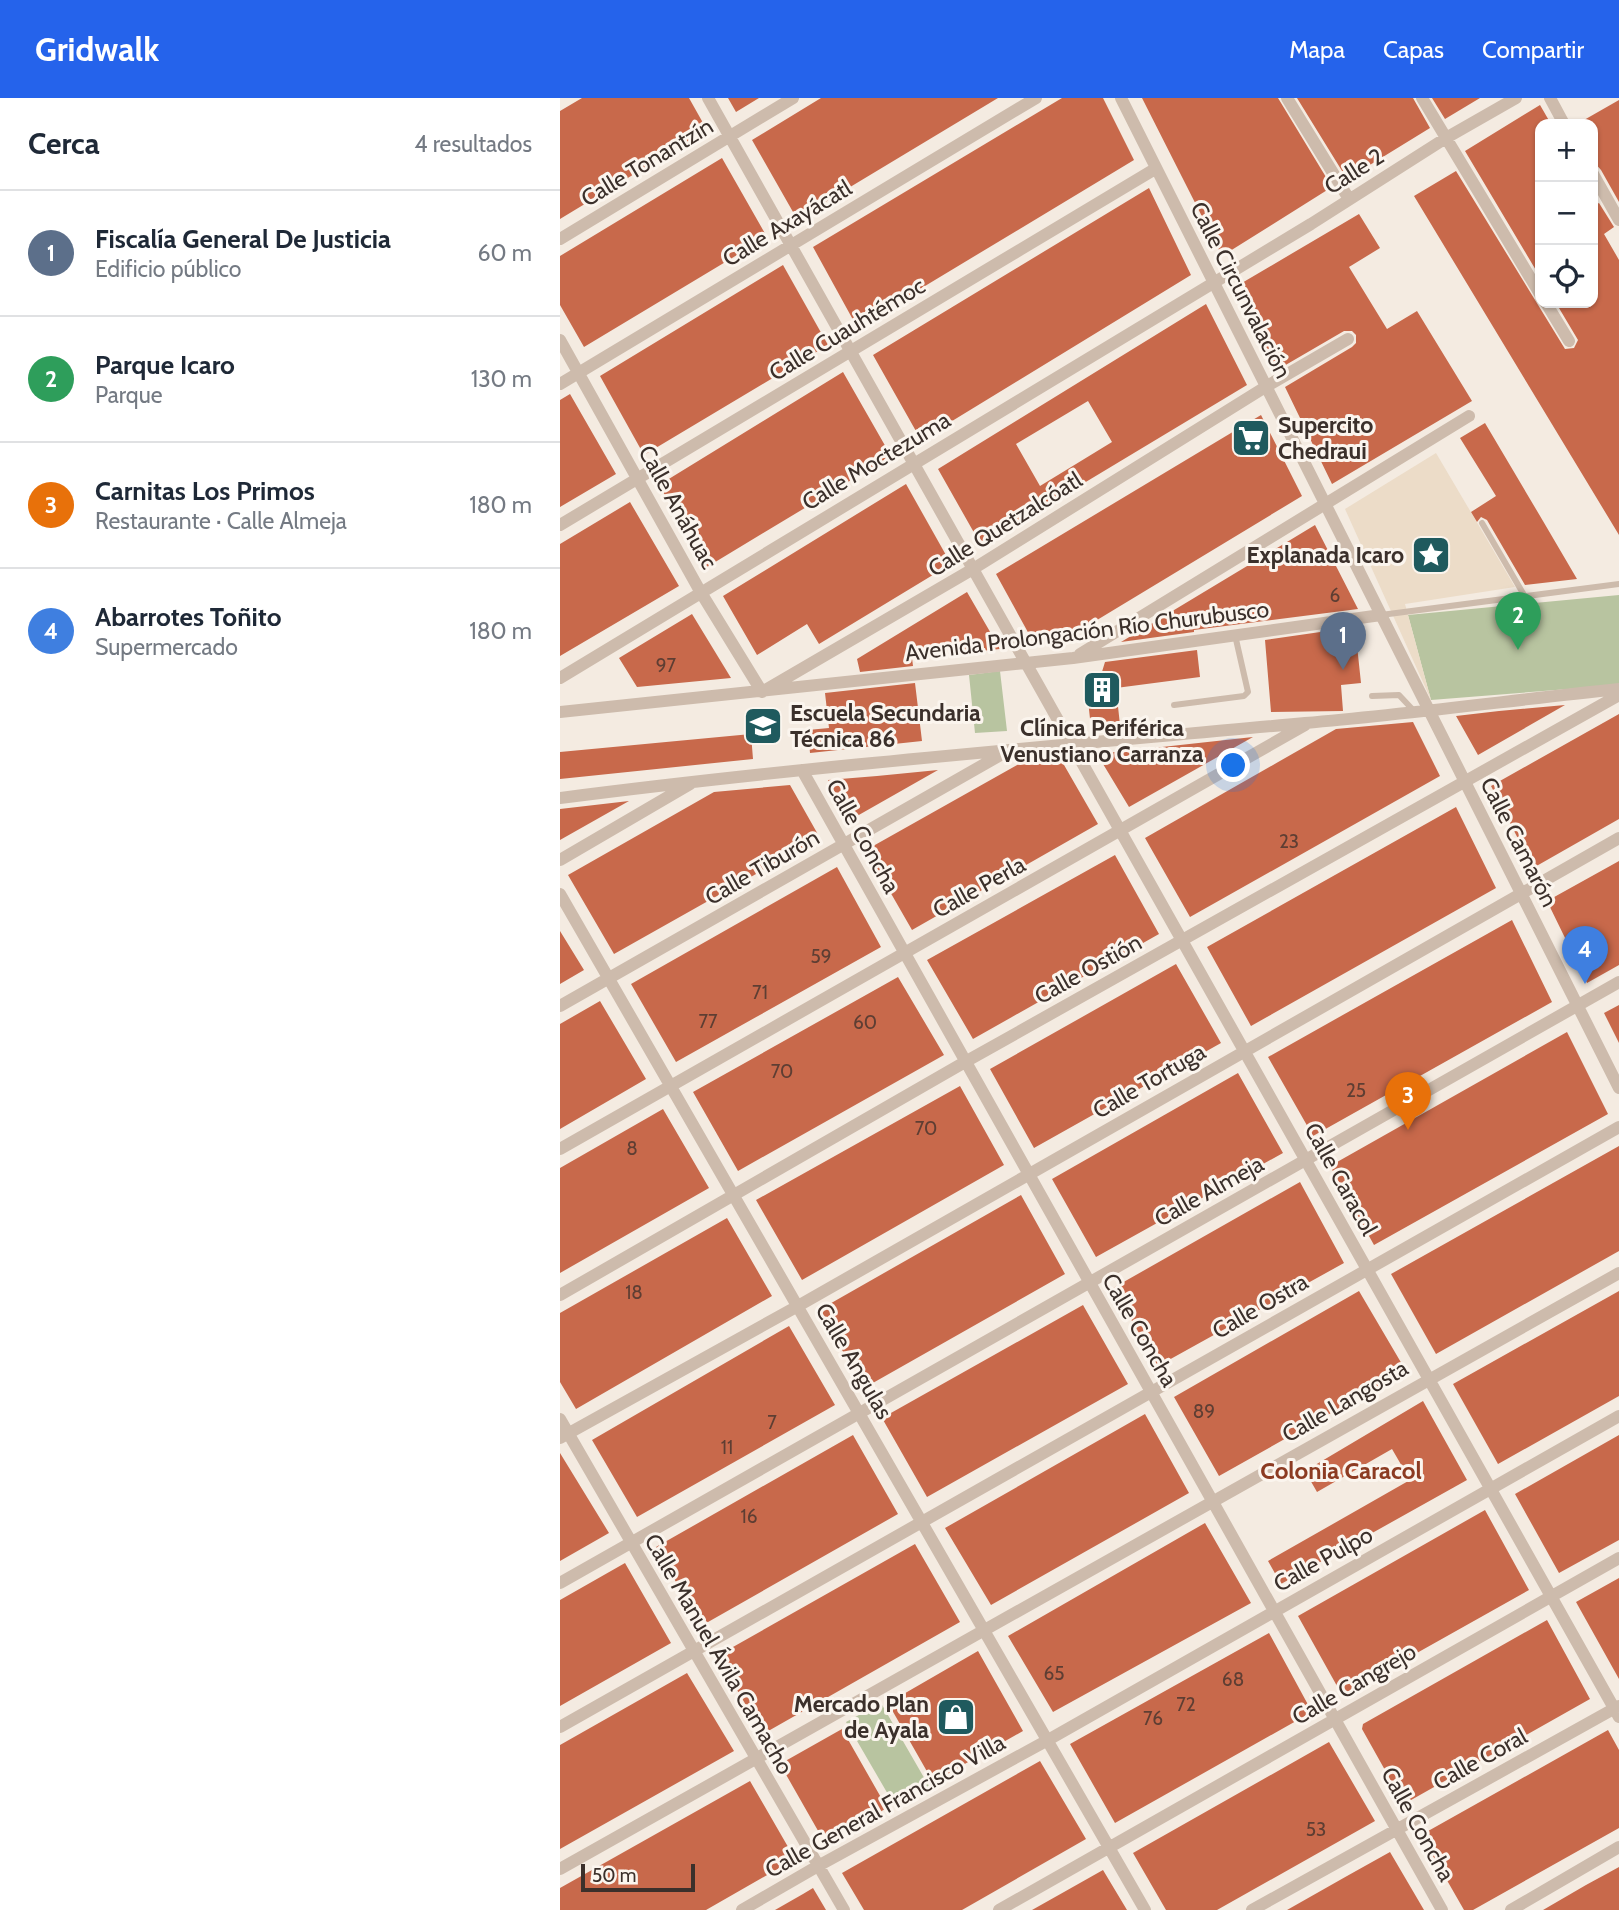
<!DOCTYPE html>
<html lang="es">
<head>
<meta charset="utf-8">
<style>
  :root { --surface:#fff; --page:#f6f6f7; --text:#1f2937; --muted:#747a83; --line:#e0e1e3; --accent:#2563eb }
  body { margin:0; font-family:Cabin,sans-serif; background:var(--page); color:var(--text) }
  .controls { position:absolute; right:21px; top:21px; display:grid; overflow:hidden; border-radius:14px; box-shadow:0 2px 5px #0004 }
  .controls button { width:63px; height:63px; display:grid; place-items:center; padding:0; border:0; border-bottom:2px solid var(--line); background:var(--surface); color:var(--text); font:35px sans-serif }
  .scale { position:absolute; left:21px; bottom:18px; width:114px; box-sizing:border-box; padding-left:7px; border:4px solid #3b302b; border-top:0; font-size:19px; line-height:24px; white-space:nowrap; color:#3b302b; -webkit-text-stroke:5px #fbf5ee; paint-order:stroke }
  .you { position:absolute; left:674px; top:668px; width:24px; height:24px; margin:-18px; border:5px solid #fff; border-radius:50%; background:#1a73e8; box-shadow:0 0 0 10px #1a73e833 }
  .badge { display:grid; place-items:center; width:46px; height:46px; border-radius:50%; background:var(--accent); color:#fff; font-size:23px; font-weight:700 }
  .pin { position:absolute; translate:-50% -58px; filter:drop-shadow(0 2px 4px #0008) }
  .pin::after { content:''; position:absolute; top:37px; width:24px; height:21px; background:inherit; clip-path:polygon(0 0,100% 0,50% 100%) }
  .list { margin:0; padding:0; list-style:none }
  h2 { display:flex; justify-content:space-between; align-items:center; height:91px; margin:0; padding:0 28px; font-size:30px }
  h2 small { font-size:23px; font-weight:400; color:var(--muted) }
  .list li { display:grid; grid-template-columns:46px 1fr auto; gap:21px; align-items:center; box-sizing:border-box; height:126px; padding:0 28px; border-top:2px solid var(--line) }
  .list b { display:block; font-size:26px; white-space:nowrap }
  .list p { margin:0; font-size:23px; white-space:nowrap; color:var(--muted) }
  .list em { font-size:23px; font-style:normal; color:var(--muted) }
  .icon { flex:none; width:38px; height:38px; fill:none; stroke:currentColor; stroke-width:2; stroke-linecap:round; stroke-linejoin:round }
  .map { position:relative; flex:none; width:1059px; height:1812px; overflow:hidden }
  header { display:flex; align-items:center; gap:42px; box-sizing:border-box; height:98px; padding:0 35px; background:var(--accent); color:#fff }
  header strong { font-size:33px }
  nav { display:flex; gap:38px; margin-inline-start:auto; font-size:24px }
  main { display:flex }
  aside { flex:1; background:var(--surface) }
  .map>svg:first-child { display:block }
</style>
</head>
<body>
<header>
<strong>Gridwalk</strong>
<nav><a>Mapa</a><a>Capas</a><a>Compartir</a></nav>
</header>
<main>
<aside>
<h2>Cerca<small>4 resultados</small></h2>
<ul class="list">
<li><span class="badge" style="background:#5c6f8a">1</span><div><b>Fiscalía General De Justicia</b><p>Edificio público</p></div><em>60 m</em></li>
<li><span class="badge" style="background:#2e9e5b">2</span><div><b>Parque Icaro</b><p>Parque</p></div><em>130 m</em></li>
<li><span class="badge" style="background:#e8710a">3</span><div><b>Carnitas Los Primos</b><p>Restaurante · Calle Almeja</p></div><em>180 m</em></li>
<li><span class="badge" style="background:#3f7fe0">4</span><div><b>Abarrotes Toñito</b><p>Supermercado</p></div><em>180 m</em></li>
</ul>
</aside>
<div class="map">
<svg width="1059" height="1812" viewBox="0 0 1059 1812">
  <rect width="100%" height="100%" fill="#f4ebe1"/>
  <path fill="#b8c4a0" d="M1059,497V587L871,602L848,517Z
    M440,573L447,633L415,635L409,577Z
    M321,1605L370,1690L336,1710L286,1624Z"/>
  <path fill="#ecdcc8" d="M876,355L955,489L845,506L871,602L785,411Z"/>
  <path fill="#c8694b" fill-rule="evenodd" d="M22,0H129L147,32L0,121V13Z
    M168,0H199L176,14Z
    M261,0H438L237,121L192,42Z
    M502,0H543L574,62L297,229L253,149Z
    M582,0H718L772,89L662,158Z
    M737,0H853L870,30L787,81Z
    M872,0H920L885,21Z
    M1059,2V104L1041,72L1033,63V26H1017Z
    M980,7L991,26H980V179L905,53Z
    M162,60L207,139L24,249L0,207V158Z
    M896,73L1005,251L1014,250L1018,242L996,205H1033V108L1039,105L1054,129L1044,136L1059,162V437L854,98Z
    M589,90L631,177L361,342L313,257Z
    M799,116L820,150L789,169L827,231L857,213L912,303L772,386L725,289L792,249L796,245V237L792,233H784L717,272L675,189Z
    M223,167L268,247L84,357L40,278Z
    M646,206L687,287L421,447L378,371ZM528,303L552,344L480,388L456,346Z
    M283,274L331,358L147,469L99,387Z
    M10,296L56,376L0,409V302Z
    M701,317L742,398L499,545L475,547L436,476Z
    M925,325L983,423L1017,481L965,487L927,422L921,419L917,424L911,414L936,398L900,340Z
    M346,386L391,466L259,546L247,526L197,557L163,498Z
    M70,404L119,488L0,558V446Z
    M755,427L798,511L634,532V534L561,544Z
    M407,494L440,551L352,560L353,568L300,574L297,561Z
    M132,516L171,580L77,589L59,560Z
    M795,529L801,585L781,587L783,613L711,614L705,542Z
    M637,552L640,579L556,590L560,627L531,630L527,593L541,577L545,564Z
    M355,585L362,643L250,655L248,632L269,630L265,595Z
    M1005,607L918,657L896,618L939,613Z
    M1059,616V721L973,770L931,688Z
    M853,624L880,678L630,819L585,740L776,631Z
    M191,636L193,661L0,681V654Z
    M693,639L569,709L537,656L602,649Z
    M500,660L538,726L352,832L306,752L464,663Z
    M378,672L290,722L268,682L317,678Z
    M230,687L260,740L54,856L8,777L154,694Z
    M69,703L0,742V711Z
    M896,709L936,790L691,928L647,849Z
    M555,757L599,836L413,941L367,862Z
    M1059,763V867L1027,885L987,803Z
    M277,769L321,849L116,964L71,886Z
    M952,822L992,904L753,1038L708,959Z
    M0,833L24,872L0,886Z
    M616,866L661,945L474,1050L430,971Z
    M338,879L384,957L178,1073L133,994Z
    M40,903L86,981L0,1031V926Z
    M1059,907V945L1044,915Z
    M1007,934L1048,1016L814,1147L770,1068Z
    M678,975L723,1055L536,1159L492,1081Z
    M400,988L444,1067L242,1182L196,1102Z
    M103,1011L149,1090L0,1175V1070Z
    M1059,1048V1153L876,1256L831,1176Z
    M740,1084L784,1165L598,1268L553,1190Z
    M461,1097L505,1176L304,1290L259,1212Z
    M167,1120L212,1198L16,1311L0,1284V1215Z
    M799,1193L846,1273L659,1378L614,1299Z
    M1059,1193V1298L938,1366L893,1286Z
    M523,1207L568,1286L367,1399L322,1320Z
    M229,1228L275,1307L77,1419L32,1342Z
    M863,1303L907,1382L721,1486L708,1463L850,1382L832,1351L757,1394L745,1373Z
    M585,1316L629,1395L431,1507L385,1430Z
    M293,1337L338,1416L141,1528L96,1449Z
    M1059,1337V1442L999,1475L955,1396Z
    M0,1355L49,1435L0,1463Z
    M925,1412L969,1492L782,1597L738,1518Z
    M645,1425L691,1505L493,1614L448,1538Z
    M355,1446L400,1524L203,1636L157,1558Z
    M65,1465L111,1545L0,1608V1502Z
    M1059,1480V1581L1016,1504Z
    M987,1522L1030,1601L844,1706L802,1631L803,1626Z
    M709,1535L752,1614L555,1725L510,1646Z
    M418,1553L463,1633L373,1684L328,1605Z
    M127,1575L174,1653L0,1751V1647Z
    M282,1631L327,1710L265,1745L220,1666Z
    M1048,1632L1059,1652V1730L913,1812H904L861,1737Z
    M769,1644L815,1723L657,1812H606L573,1755Z
    M480,1663L526,1741L402,1812H304L282,1775Z
    M190,1683L235,1761L146,1812H0V1790Z
    M830,1754L864,1812H727L787,1778Z
    M1059,1769V1812H983L1026,1787Z
    M543,1772L567,1812H472L504,1794Z
    M253,1790L266,1812H215L243,1796Z"/>
  <g fill="none" stroke-linecap="round" stroke-linejoin="round">
    <path stroke="#cdbbac" stroke-width="6" d="M922,425L964,497
      M821,517L1059,486
      M812,598L839,597L854,613
      M614,607L684,598L688,594L675,537"/>
    <path stroke="#cdbbac" stroke-width="12" d="M148,0L1059,1619
      M561,0L1059,990
      M727,0L789,101
      M862,0L980,196
      M990,0L1004,26
      M1033,76L1059,122
      M0,141L233,0
      M986,205L1009,243
      M0,242L140,493L202,594L413,471L707,288L788,241
      M0,286L476,0
      M0,427L595,71
      M520,556L909,318
      M0,580L751,126L886,40L956,0
      M0,614L513,560L821,517
      M242,672L882,1812
      M0,700C248,668 497,648 745,625C850,616 954,602 1059,591
      M0,762L130,686
      M0,796L585,1812
      M0,908L444,655
      M0,1051L745,627
      M0,1197L405,964L1059,597
      M0,1321L284,1812
      M0,1340L238,1208L1059,740
      M0,1485L1059,884
      M0,1629L1059,1029
      M0,1771L1059,1175
      M182,1812L258,1768L488,1642L1059,1318
      M439,1812L1059,1460
      M692,1812L1059,1608
      M951,1812L1059,1749"/>
  </g>
  <defs>
    <g id="supermarket-square" transform="scale(2.0125)"><rect x="-9" y="-9" width="18" height="18" rx="4" fill="#1f5a5e" stroke="#fbf5ee"/><path d="M-6-5.5h2.5l.6 2H6L4.5 2H-2.5L-4.4-4H-6ZM-1.5 3.2a1.3 1.3 0 1 0 .1 0ZM3 3.2a1.3 1.3 0 1 0 .1 0Z" fill="#fff"/></g>
    <g id="sight-square" transform="scale(2.0125)"><rect x="-9" y="-9" width="18" height="18" rx="4" fill="#1f5a5e" stroke="#fbf5ee"/><path d="M0-6L1.8-2.2L6-1.7L2.9 1.2L3.7 5.4L0 3.3L-3.7 5.4L-2.9 1.2L-6-1.7L-1.8-2.2Z" fill="#fff"/></g>
    <g id="building-square" transform="scale(2.0125)"><rect x="-9" y="-9" width="18" height="18" rx="4" fill="#1f5a5e" stroke="#fbf5ee"/><path d="M-4-6H4V6H1V3H-1V6H-4ZM-2.5-4.3h1.7v1.8h-1.7ZM.8-4.3h1.7v1.8H.8ZM-2.5-1h1.7V.8h-1.7ZM.8-1h1.7V.8H.8Z" fill="#fff"/></g>
    <g id="school-square" transform="scale(2.0125)"><rect x="-9" y="-9" width="18" height="18" rx="4" fill="#1f5a5e" stroke="#fbf5ee"/><path d="M0-5L7-2L0 1L-7-2ZM-4 1L0 2.5L4 1V4Q0 6-4 4Z" fill="#fff"/></g>
    <g id="shop-square" transform="scale(2.0125)"><rect x="-9" y="-9" width="18" height="18" rx="4" fill="#1f5a5e" stroke="#fbf5ee"/><path d="M-5-2.5h2.3a2.7 3.5 0 0 1 5.4 0H5L5.5 6h-11ZM-1.5-2.5h3a1.5 2.3 0 0 0-3 0Z" fill="#fff"/></g>
  </defs>
  <g fill-rule="evenodd">
    <use href="#supermarket-square" x="691" y="340"/>
    <use href="#sight-square" x="871" y="457"/>
    <use href="#building-square" x="542" y="592"/>
    <use href="#school-square" x="203" y="628"/>
    <use href="#shop-square" x="396" y="1619"/>
  </g>
  <g text-anchor="middle" dominant-baseline="central" stroke-width="6" stroke-linejoin="round" paint-order="stroke">
    <g font-size="19" fill="#5e3e33">
      <text x="775" y="497">6</text>
      <text x="106" y="567">97</text>
      <text x="729" y="743">23</text>
      <text x="261" y="858">59</text>
      <text x="200" y="894">71</text>
      <text x="148" y="923">77</text>
      <text x="305" y="924">60</text>
      <text x="222" y="973">70</text>
      <text x="796" y="992">25</text>
      <text x="366" y="1030">70</text>
      <text x="72" y="1050">8</text>
      <text x="74" y="1194">18</text>
      <text x="644" y="1313">89</text>
      <text x="212" y="1324">7</text>
      <text x="167" y="1349">11</text>
      <text x="189" y="1418">16</text>
      <text x="494" y="1575">65</text>
      <text x="673" y="1581">68</text>
      <text x="626" y="1606">72</text>
      <text x="593" y="1620">76</text>
      <text x="756" y="1731">53</text>
    </g>
    <g font-size="23" fill="#3b302b" stroke="#fbf5ee">
      <text transform="translate(87 64) rotate(-31)">Calle Tonantzín</text>
      <text transform="translate(794 73) rotate(-32)">Calle 2</text>
      <text transform="translate(227 125) rotate(-31)">Calle Axayácatl</text>
      <text transform="translate(681 192) rotate(63)">Calle Circunvalación</text>
      <text transform="translate(287 231) rotate(-31)">Calle Cuauhtémoc</text>
      <text transform="translate(316 363) rotate(-31)">Calle Moctezuma</text>
      <text transform="translate(118 409) rotate(61)">Calle Anáhuac</text>
      <text transform="translate(445 426) rotate(-32)">Calle Quetzalcóatl</text>
      <text transform="translate(527 533) rotate(-7)">Avenida Prolongación Río Churubusco</text>
      <text transform="translate(303 738) rotate(61)">Calle Concha</text>
      <text transform="translate(959 744) rotate(63)">Calle Camarón</text>
      <text transform="translate(202 769) rotate(-30)">Calle Tiburón</text>
      <text transform="translate(419 789) rotate(-29)">Calle Perla</text>
      <text transform="translate(528 871) rotate(-29)">Calle Ostión</text>
      <text transform="translate(589 983) rotate(-30)">Calle Tortuga</text>
      <text transform="translate(781 1081) rotate(61)">Calle Caracol</text>
      <text transform="translate(649 1093) rotate(-29)">Calle Almeja</text>
      <text transform="translate(700 1208) rotate(-30)">Calle Ostra</text>
      <text transform="translate(580 1232) rotate(60)">Calle Concha</text>
      <text transform="translate(294 1263) rotate(60)">Calle Angulas</text>
      <text transform="translate(785 1303) rotate(-30)">Calle Langosta</text>
      <text transform="translate(763 1461) rotate(-29)">Calle Pulpo</text>
      <text transform="translate(159 1556) rotate(60)">Calle Manuel Ávila Camacho</text>
      <text transform="translate(794 1586) rotate(-30)">Calle Cangrejo</text>
      <text transform="translate(920 1661) rotate(-29)">Calle Coral</text>
      <text transform="translate(325 1708) rotate(-29)">Calle General Francisco Villa</text>
      <text transform="translate(858 1726) rotate(61)">Calle Concha</text>
    </g>
    <g font-size="23" font-weight="bold" fill="#3b302b" stroke="#fbf5ee" text-anchor="start">
      <text x="718" y="327">Supercito<tspan x="718" dy="26">Chedraui</tspan></text>
      <text x="844" y="457" text-anchor="end">Explanada Icaro</text>
      <text x="230" y="615">Escuela Secundaria<tspan x="230" dy="26">Técnica 86</tspan></text>
      <text x="542" y="630" text-anchor="middle">Clínica Periférica<tspan x="542" dy="26">Venustiano Carranza</tspan></text>
      <text x="369" y="1606" text-anchor="end">Mercado Plan<tspan x="369" dy="26">de Ayala</tspan></text>
    </g>
    <g font-size="24" font-weight="bold" fill="#8c3b22" stroke="#fbf5ee">
      <text x="781" y="1372">Colonia Caracol</text>
    </g>
  </g>
</svg>
<div class="controls">
<button>+</button>
<button>−</button>
<button><svg class="icon" aria-label="locate" viewBox="0 0 24 24"><circle cx="12" cy="12" r="6"/><path d="M12 2v4M12 18v4M2 12h4M18 12h4"/></svg></button>
</div>
<div class="scale">50 m</div>
<div class="you"></div>
<div class="pin badge" style="left:783px;top:572px;background:#5c6f8a">1</div>
<div class="pin badge" style="left:958px;top:552px;background:#2e9e5b">2</div>
<div class="pin badge" style="left:848px;top:1032px;background:#e8710a">3</div>
<div class="pin badge" style="left:1025px;top:886px;background:#3f7fe0">4</div>
</div>
</main>
</body>
</html>
